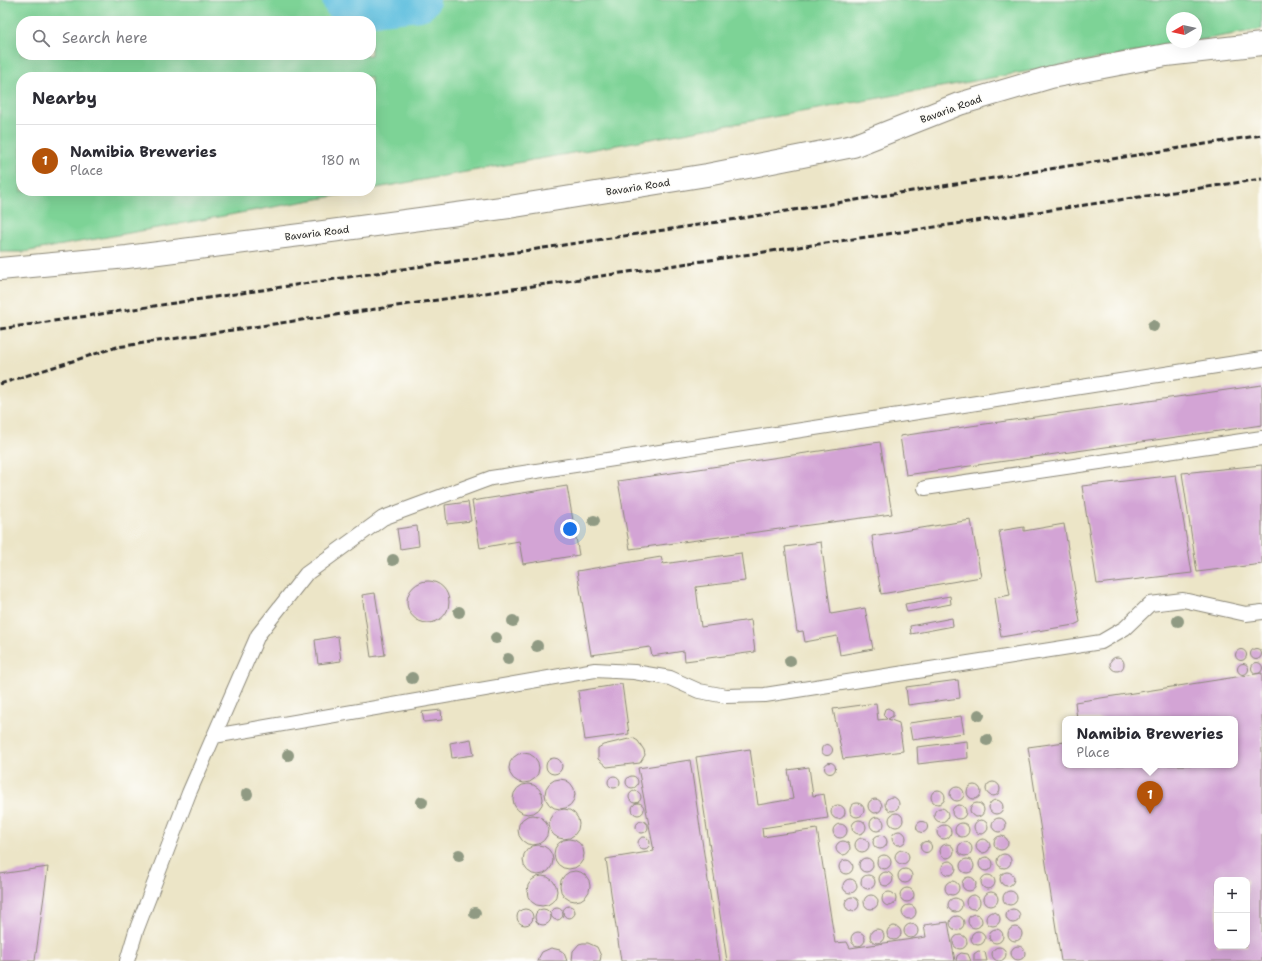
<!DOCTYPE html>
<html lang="en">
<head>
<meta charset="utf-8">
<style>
  :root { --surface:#fff; --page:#f7f7f7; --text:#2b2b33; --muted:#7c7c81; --line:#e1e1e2; --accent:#b45309 }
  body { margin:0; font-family:"Shantell Sans",sans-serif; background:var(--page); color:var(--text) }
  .controls { position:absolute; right:12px; bottom:12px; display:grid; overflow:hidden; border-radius:8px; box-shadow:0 4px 16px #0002 }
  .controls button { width:36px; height:36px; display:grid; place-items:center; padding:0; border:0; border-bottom:1px solid var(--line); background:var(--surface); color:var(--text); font:20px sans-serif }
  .compass { position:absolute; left:1166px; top:12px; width:36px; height:36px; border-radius:50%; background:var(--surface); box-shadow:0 4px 16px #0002; rotate:261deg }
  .you { position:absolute; left:570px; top:529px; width:14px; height:14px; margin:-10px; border:3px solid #fff; border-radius:50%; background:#1a73e8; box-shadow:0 0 0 6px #1a73e833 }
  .badge { display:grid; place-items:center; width:26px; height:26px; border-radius:50%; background:var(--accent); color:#fff; font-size:13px; font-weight:700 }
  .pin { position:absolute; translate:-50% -33px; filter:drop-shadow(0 1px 2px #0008) }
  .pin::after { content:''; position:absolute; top:21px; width:14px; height:12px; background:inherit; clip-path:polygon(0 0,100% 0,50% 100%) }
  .popup { position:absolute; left:1062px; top:716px; width:176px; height:52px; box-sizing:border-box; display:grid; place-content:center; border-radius:8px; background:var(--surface); filter:drop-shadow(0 1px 3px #0005); font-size:13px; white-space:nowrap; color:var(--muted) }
  .popup b { font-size:15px; color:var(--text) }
  .popup::after { content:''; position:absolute; left:50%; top:100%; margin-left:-8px; border:8px solid transparent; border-top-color:var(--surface) }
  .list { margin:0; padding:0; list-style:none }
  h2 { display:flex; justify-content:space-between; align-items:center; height:52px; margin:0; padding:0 16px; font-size:17px }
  h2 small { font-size:13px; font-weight:400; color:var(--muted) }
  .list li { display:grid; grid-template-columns:26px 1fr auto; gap:12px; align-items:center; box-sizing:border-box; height:72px; padding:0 16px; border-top:1px solid var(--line) }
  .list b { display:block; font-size:15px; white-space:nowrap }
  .list p { margin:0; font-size:13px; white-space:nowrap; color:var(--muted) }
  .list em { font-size:13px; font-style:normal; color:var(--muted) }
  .icon { flex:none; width:22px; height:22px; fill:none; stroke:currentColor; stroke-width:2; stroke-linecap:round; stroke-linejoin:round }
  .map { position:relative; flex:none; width:1262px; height:961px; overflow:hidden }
  .search { position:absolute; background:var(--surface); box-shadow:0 4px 16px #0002; left:16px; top:16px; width:360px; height:44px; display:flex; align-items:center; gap:10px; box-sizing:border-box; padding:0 14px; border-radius:16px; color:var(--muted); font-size:15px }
  .panel { position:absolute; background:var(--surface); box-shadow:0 4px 16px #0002; left:16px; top:72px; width:360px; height:124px; border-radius:16px }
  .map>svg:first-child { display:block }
</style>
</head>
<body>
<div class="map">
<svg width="1262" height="961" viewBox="0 0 1262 961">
  <rect width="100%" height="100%" fill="#fdfcf7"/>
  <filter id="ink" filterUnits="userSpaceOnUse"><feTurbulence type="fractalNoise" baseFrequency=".025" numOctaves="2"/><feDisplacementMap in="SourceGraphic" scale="8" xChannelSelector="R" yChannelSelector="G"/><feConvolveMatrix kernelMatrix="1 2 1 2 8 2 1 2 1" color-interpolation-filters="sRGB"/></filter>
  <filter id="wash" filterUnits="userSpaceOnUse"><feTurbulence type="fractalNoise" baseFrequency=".012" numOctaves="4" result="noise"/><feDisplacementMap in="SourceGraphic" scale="16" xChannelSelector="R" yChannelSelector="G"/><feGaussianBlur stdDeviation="0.9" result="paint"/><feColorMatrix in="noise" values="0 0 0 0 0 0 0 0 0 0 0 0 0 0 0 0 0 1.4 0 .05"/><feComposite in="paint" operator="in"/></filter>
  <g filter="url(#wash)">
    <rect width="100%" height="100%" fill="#ece5c7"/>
    <path fill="#7dd396" stroke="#547f60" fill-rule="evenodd" d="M0,0H1262V29L1196,41V18H1172V42H1192L371,189V77H21V191H362L24,252H0ZM21,21H371V55H21Z"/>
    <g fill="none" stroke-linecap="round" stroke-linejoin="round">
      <path stroke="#60c0df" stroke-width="42" d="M343,0L360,6L419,0"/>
    </g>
    <g id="blocks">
      <path fill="#d3a4d5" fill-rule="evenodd" d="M1262,385V425L906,475L900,436Z
        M880,442L892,514L630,549L618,481Z
        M1262,465V564L1197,572L1182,473Z
        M1176,475L1192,573L1097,584L1082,486Z
        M567,486L579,555L523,564L519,541L480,548L472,501Z
        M468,502L471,521L447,524L445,505Z
        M971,520L981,577L881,594L872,536Z
        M1064,524L1080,622L1074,625L1001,637L995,598L1010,595L999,531L1024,527V531Z
        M417,526L419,546L400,549L397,529Z
        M821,542L831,614L865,608L873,649L840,655L837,636L805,642L803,631L797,632L785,547Z
        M741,553L745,581L696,587L701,627L751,620L755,652L685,661L684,651L652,656L650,647L591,655L577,571L661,557L663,564Z
        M407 602a21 21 0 1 1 42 0a21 21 0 1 1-42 0Z
        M375,593L385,655L371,657L362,595Z
        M950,596L951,604L907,612L905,604Z
        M952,618L953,626L911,634L910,626Z
        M338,636L341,661L318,664L315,640Z
        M1250.5 654a5.5 5.5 0 1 1 11 0a5.5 5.5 0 1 1-11 0Z
        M1235.5 655a5.5 5.5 0 1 1 11 0a5.5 5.5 0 1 1-11 0Z
        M1110 664a7 7 0 1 1 14 0a7 7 0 1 1-14 0Z
        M1251.5 668a5.5 5.5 0 1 1 11 0a5.5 5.5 0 1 1-11 0Z
        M1237.5 669a5.5 5.5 0 1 1 11 0a5.5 5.5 0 1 1-11 0Z
        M1262,673V961H1061L1028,747L1065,742V765H1235V719H1077L1075,702ZM1217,880H1247V946H1217Z
        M958,680L960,698L908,705L906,687Z
        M622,684L629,734L585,740L578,691Z
        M876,703L878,720L887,719L883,715L885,709L888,708L893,711V716L888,719L899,723L903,751L843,759L833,709Z
        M441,710L442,720L424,722L422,712Z
        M961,716L964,733L912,740L909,723Z
        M633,738L638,741L644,750L645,755L640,763L607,767L598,759V748L603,745Z
        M471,739L474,755L452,758L450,743Z
        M967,741L968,758L918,764L917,747Z
        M821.5 750a5.5 5.5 0 1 1 11 0a5.5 5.5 0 1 1-11 0Z
        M750,749L758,805L793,799L788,770L809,767L813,796L824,794L828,818L762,828L763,837L817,829L835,943L847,942L850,948L926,937L924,925L948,922L955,961H727L696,757Z
        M509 768a15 15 0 1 1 30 0a15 15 0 1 1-30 0Z
        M546 766a8 8 0 1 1 16 0a8 8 0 1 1-16 0Z
        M690,760L720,961H621L606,859L654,851L638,768Z
        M824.5 768a5.5 5.5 0 1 1 11 0a5.5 5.5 0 1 1-11 0Z
        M608 782a6 6 0 1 1 12 0a6 6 0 1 1-12 0Z
        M626 782a6 6 0 1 1 12 0a6 6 0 1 1-12 0Z
        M545 794a15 15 0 1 1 30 0a15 15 0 1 1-30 0Z
        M986 789a7 7 0 1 1 14 0a7 7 0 1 1-14 0Z
        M513 799a15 15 0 1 1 30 0a15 15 0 1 1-30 0Z
        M967 792a7 7 0 1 1 14 0a7 7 0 1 1-14 0Z
        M950 794a7 7 0 1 1 14 0a7 7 0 1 1-14 0Z
        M931 797a7 7 0 1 1 14 0a7 7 0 1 1-14 0Z
        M629 797a6 6 0 1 1 12 0a6 6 0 1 1-12 0Z
        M885 804a7 7 0 1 1 14 0a7 7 0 1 1-14 0Z
        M868 806a7 7 0 1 1 14 0a7 7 0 1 1-14 0Z
        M989 807a7 7 0 1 1 14 0a7 7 0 1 1-14 0Z
        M970 810a7 7 0 1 1 14 0a7 7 0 1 1-14 0Z
        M850 810a7 7 0 1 1 14 0a7 7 0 1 1-14 0Z
        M632 809a6 6 0 1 1 12 0a6 6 0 1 1-12 0Z
        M831 812a7 7 0 1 1 14 0a7 7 0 1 1-14 0Z
        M952 812a7 7 0 1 1 14 0a7 7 0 1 1-14 0Z
        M934 815a7 7 0 1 1 14 0a7 7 0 1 1-14 0Z
        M549 824a15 15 0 1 1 30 0a15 15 0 1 1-30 0Z
        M889 820a7 7 0 1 1 14 0a7 7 0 1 1-14 0Z
        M518 830a15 15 0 1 1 30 0a15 15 0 1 1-30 0Z
        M870 824a7 7 0 1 1 14 0a7 7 0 1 1-14 0Z
        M992 825a7 7 0 1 1 14 0a7 7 0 1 1-14 0Z
        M974 827a7 7 0 1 1 14 0a7 7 0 1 1-14 0Z
        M852 827a7 7 0 1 1 14 0a7 7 0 1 1-14 0Z
        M636 827a6 6 0 1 1 12 0a6 6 0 1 1-12 0Z
        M916.5 827a5.5 5.5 0 1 1 11 0a5.5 5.5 0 1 1-11 0Z
        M955 830a7 7 0 1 1 14 0a7 7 0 1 1-14 0Z
        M833 831a7 7 0 1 1 14 0a7 7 0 1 1-14 0Z
        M937 832a7 7 0 1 1 14 0a7 7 0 1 1-14 0Z
        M892 838a7 7 0 1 1 14 0a7 7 0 1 1-14 0Z
        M873 842a7 7 0 1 1 14 0a7 7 0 1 1-14 0Z
        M994 843a7 7 0 1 1 14 0a7 7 0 1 1-14 0Z
        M638 843a6 6 0 1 1 12 0a6 6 0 1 1-12 0Z
        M855 845a7 7 0 1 1 14 0a7 7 0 1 1-14 0Z
        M976 846a7 7 0 1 1 14 0a7 7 0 1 1-14 0Z
        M554 854a15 15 0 1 1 30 0a15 15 0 1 1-30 0Z
        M836 848a7 7 0 1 1 14 0a7 7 0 1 1-14 0Z
        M920.5 847a5.5 5.5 0 1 1 11 0a5.5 5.5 0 1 1-11 0Z
        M958 849a7 7 0 1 1 14 0a7 7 0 1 1-14 0Z
        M940 851a7 7 0 1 1 14 0a7 7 0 1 1-14 0Z
        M523 860a15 15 0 1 1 30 0a15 15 0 1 1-30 0Z
        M895 857a7 7 0 1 1 14 0a7 7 0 1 1-14 0Z
        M997 861a7 7 0 1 1 14 0a7 7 0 1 1-14 0Z
        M877 862a7 7 0 1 1 14 0a7 7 0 1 1-14 0Z
        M979 864a7 7 0 1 1 14 0a7 7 0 1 1-14 0Z
        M859 865a7 7 0 1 1 14 0a7 7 0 1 1-14 0Z
        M960 866a7 7 0 1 1 14 0a7 7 0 1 1-14 0Z
        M839 867a7 7 0 1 1 14 0a7 7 0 1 1-14 0Z
        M942 868a7 7 0 1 1 14 0a7 7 0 1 1-14 0Z
        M48,867L35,961H0V874Z
        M898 876a7 7 0 1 1 14 0a7 7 0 1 1-14 0Z
        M560 886a15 15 0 1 1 30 0a15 15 0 1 1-30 0Z
        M879 879a7 7 0 1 1 14 0a7 7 0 1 1-14 0Z
        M1000 879a7 7 0 1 1 14 0a7 7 0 1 1-14 0Z
        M981 882a7 7 0 1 1 14 0a7 7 0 1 1-14 0Z
        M861 882a7 7 0 1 1 14 0a7 7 0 1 1-14 0Z
        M527 891a15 15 0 1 1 30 0a15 15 0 1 1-30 0Z
        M962 884a7 7 0 1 1 14 0a7 7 0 1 1-14 0Z
        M843 886a7 7 0 1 1 14 0a7 7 0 1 1-14 0Z
        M945 888a7 7 0 1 1 14 0a7 7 0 1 1-14 0Z
        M900 895a7 7 0 1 1 14 0a7 7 0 1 1-14 0Z
        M1003 898a7 7 0 1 1 14 0a7 7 0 1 1-14 0Z
        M882 899a7 7 0 1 1 14 0a7 7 0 1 1-14 0Z
        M984 899a7 7 0 1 1 14 0a7 7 0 1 1-14 0Z
        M864 902a7 7 0 1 1 14 0a7 7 0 1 1-14 0Z
        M966 902a7 7 0 1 1 14 0a7 7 0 1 1-14 0Z
        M845 904a7 7 0 1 1 14 0a7 7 0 1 1-14 0Z
        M948 905a7 7 0 1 1 14 0a7 7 0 1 1-14 0Z
        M902 912a7 7 0 1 1 14 0a7 7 0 1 1-14 0Z
        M563 912a6 6 0 1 1 12 0a6 6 0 1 1-12 0Z
        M551 914a6 6 0 1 1 12 0a6 6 0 1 1-12 0Z
        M1006 916a7 7 0 1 1 14 0a7 7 0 1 1-14 0Z
        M535 917a8 8 0 1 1 16 0a8 8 0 1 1-16 0Z
        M517 917a8 8 0 1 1 16 0a8 8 0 1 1-16 0Z
        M986 919a7 7 0 1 1 14 0a7 7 0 1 1-14 0Z
        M968 921a7 7 0 1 1 14 0a7 7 0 1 1-14 0Z
        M950 923a7 7 0 1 1 14 0a7 7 0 1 1-14 0Z
        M904 931a7 7 0 1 1 14 0a7 7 0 1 1-14 0Z
        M887 933a7 7 0 1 1 14 0a7 7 0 1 1-14 0Z
        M1008 934a7 7 0 1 1 14 0a7 7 0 1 1-14 0Z
        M870 936a7 7 0 1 1 14 0a7 7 0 1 1-14 0Z
        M989 936a7 7 0 1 1 14 0a7 7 0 1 1-14 0Z
        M971 938a7 7 0 1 1 14 0a7 7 0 1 1-14 0Z
        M851 939a7 7 0 1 1 14 0a7 7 0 1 1-14 0Z
        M953 942a7 7 0 1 1 14 0a7 7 0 1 1-14 0Z
        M583,943H588L597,947L601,956L600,961H572L573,951L579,944Z
        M1011 953a7 7 0 1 1 14 0a7 7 0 1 1-14 0Z
        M992 954a7 7 0 1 1 14 0a7 7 0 1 1-14 0Z
        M551,948L560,950L564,953L567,961H537L542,952Z
        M978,951L985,952L987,961H974V954Z
        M961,953L968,954L971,961H956L957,956Z"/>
    </g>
  </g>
  <g filter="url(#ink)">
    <use href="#blocks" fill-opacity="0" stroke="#8c8879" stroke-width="1"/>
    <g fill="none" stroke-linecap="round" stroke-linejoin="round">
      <g stroke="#8c8879" stroke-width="16">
        <path id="service" d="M925,488L1262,438
          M214,736L595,670L634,672L670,678L699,691L726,696L765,695L1101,642L1125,628L1150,604L1183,600L1246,614L1262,612
          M127,961L136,931L189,793L258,635L306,574L383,518L491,478L1262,359"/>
      </g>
      <g stroke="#8c8879" stroke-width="24">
        <path id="minor" d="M0,269L127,257L316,233L509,207L707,175L853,146L959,104L1051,77L1166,55L1262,44"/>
      </g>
      <use href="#service" stroke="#fff" stroke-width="14"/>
      <use href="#minor" stroke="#fff" stroke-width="22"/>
      <path stroke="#2b2b2b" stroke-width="3" stroke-dasharray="6 3" stroke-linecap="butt" d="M0,329L718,222L1262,135
        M0,384L117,347L1262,179"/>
    </g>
    <g fill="#909a83">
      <circle cx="1153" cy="326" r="6"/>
      <circle cx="594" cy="521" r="6"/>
      <circle cx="393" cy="560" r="6"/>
      <circle cx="459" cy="612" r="6"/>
      <circle cx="513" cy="621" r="6"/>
      <circle cx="1178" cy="621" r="6"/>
      <circle cx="496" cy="638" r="6"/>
      <circle cx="537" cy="646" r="6"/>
      <circle cx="508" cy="659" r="6"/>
      <circle cx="790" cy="661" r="6"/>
      <circle cx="412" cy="678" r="6"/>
      <circle cx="979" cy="715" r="6"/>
      <circle cx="987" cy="740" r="6"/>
      <circle cx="288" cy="755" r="6"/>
      <circle cx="247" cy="794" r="6"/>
      <circle cx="422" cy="802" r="6"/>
      <circle cx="459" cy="855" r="6"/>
      <circle cx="475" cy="913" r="6"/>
    </g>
  </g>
  <g text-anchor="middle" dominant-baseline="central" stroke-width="3" stroke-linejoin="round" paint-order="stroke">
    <g font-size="10" fill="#2b2b2b" stroke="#fdfcf7">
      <text transform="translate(951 109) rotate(-20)">Bavaria Road</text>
      <text transform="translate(638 187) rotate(-9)">Bavaria Road</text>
      <text transform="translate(317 233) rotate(-7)">Bavaria Road</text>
    </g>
  </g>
</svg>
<div class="controls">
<button>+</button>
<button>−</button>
</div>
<svg class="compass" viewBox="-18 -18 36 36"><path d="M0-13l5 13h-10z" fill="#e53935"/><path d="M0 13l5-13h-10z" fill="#7c7c81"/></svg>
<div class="you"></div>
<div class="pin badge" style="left:1150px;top:814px">1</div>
<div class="popup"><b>Namibia Breweries</b>Place</div>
<div class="search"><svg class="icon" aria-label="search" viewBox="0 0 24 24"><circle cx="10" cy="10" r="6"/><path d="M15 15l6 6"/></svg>Search here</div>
<section class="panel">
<h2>Nearby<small></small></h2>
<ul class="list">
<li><span class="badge">1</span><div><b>Namibia Breweries</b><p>Place</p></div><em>180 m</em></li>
</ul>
</section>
</div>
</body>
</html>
